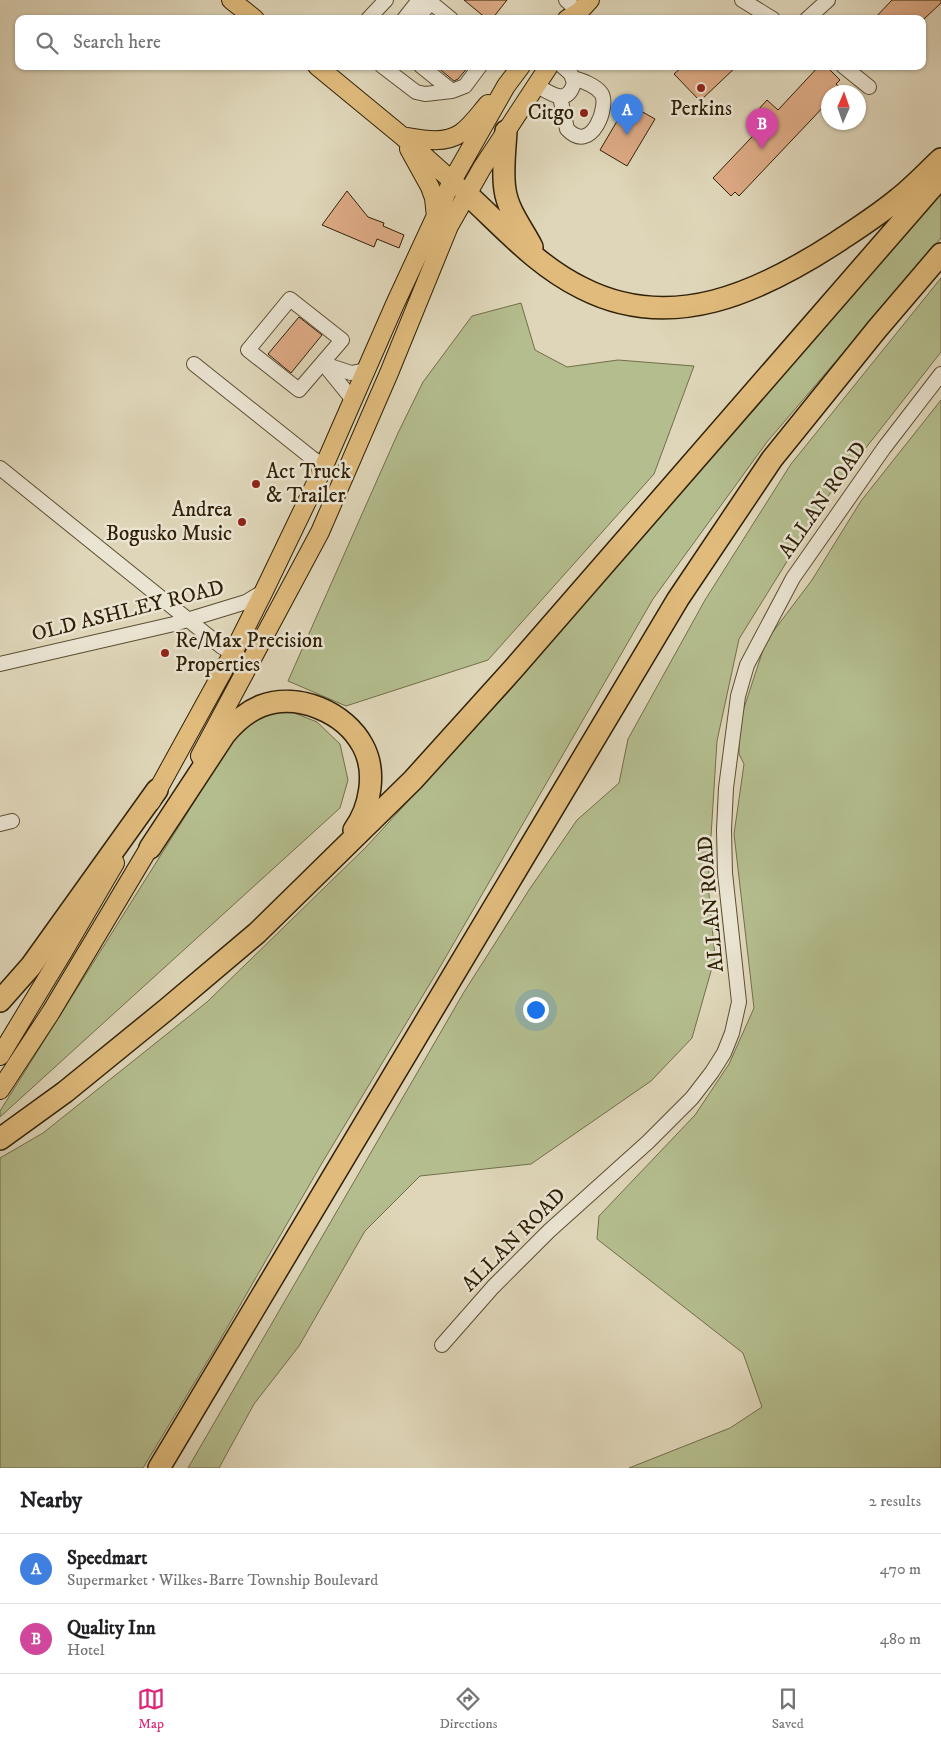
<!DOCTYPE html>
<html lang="en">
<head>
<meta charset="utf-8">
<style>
  :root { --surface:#fff; --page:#f2f2f2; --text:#202124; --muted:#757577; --line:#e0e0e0; --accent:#db2777 }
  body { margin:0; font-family:"IM FELL DW Pica",serif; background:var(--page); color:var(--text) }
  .compass { position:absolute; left:821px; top:85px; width:45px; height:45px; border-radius:50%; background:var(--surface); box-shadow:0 1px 4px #0004; rotate:2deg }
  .you { position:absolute; left:535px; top:1009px; width:18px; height:18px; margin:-12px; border:4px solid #fff; border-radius:50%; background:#1a73e8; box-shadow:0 0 0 8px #1a73e833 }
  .badge { display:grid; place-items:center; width:32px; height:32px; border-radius:50%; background:var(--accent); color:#fff; font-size:16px; font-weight:700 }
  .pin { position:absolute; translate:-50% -41px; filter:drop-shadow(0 1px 2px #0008) }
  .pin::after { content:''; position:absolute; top:26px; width:18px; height:15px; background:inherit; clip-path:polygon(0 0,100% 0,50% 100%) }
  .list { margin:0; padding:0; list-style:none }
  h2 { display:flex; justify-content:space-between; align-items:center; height:65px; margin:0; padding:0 20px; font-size:21px }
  h2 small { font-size:16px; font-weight:400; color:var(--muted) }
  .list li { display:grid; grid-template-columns:32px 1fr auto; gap:15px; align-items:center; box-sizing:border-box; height:70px; padding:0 20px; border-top:1px solid var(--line) }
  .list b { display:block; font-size:19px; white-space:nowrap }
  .list p { margin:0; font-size:16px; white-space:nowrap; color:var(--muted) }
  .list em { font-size:16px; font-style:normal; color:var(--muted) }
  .icon { flex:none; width:28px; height:28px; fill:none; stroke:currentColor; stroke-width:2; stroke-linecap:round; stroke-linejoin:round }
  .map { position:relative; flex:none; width:941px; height:1468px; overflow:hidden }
  .search { position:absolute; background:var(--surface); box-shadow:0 1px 4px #0004; left:15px; right:15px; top:15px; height:55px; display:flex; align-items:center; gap:12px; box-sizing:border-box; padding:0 18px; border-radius:10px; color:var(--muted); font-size:19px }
  .sheet { height:205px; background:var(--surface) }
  nav { display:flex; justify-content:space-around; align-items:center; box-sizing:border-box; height:70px; border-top:1px solid var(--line); background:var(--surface); font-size:14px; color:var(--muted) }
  nav a { display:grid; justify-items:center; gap:2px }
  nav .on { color:var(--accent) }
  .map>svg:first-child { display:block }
</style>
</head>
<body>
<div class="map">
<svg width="941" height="1468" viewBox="0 0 941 1468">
  <rect width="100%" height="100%" fill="#dfd6b9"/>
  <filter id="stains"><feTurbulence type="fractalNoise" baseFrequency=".004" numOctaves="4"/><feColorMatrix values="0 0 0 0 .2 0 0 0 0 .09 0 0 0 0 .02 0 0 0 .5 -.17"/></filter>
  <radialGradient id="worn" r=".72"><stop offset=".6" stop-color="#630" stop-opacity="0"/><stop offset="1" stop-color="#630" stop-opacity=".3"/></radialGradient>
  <path fill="#b4bd8e" stroke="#726e4a" d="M941,188V238L767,442L653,599L440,967L322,1163L216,1347L143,1468H0V1158L43,1133L207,1002L366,847L512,688L671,496Z
    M941,278V352L825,500L739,639L717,741L708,884L715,957L692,1038L651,1081L531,1164L420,1176L365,1231L299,1346L254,1404L219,1468H188L464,992L529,890L577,820L619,783L628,739L705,600L791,464Z
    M521,303L535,350L567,367L618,360L694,366L654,474L488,660L346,706L288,681L398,433L423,382L472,316Z
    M941,400V1468H629L730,1428L762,1407L743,1353L597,1239L599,1216L695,1115L729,1064L754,1008L734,834L744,764L739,754V723L766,641L812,580L861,501Z
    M287,710L317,722L340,744L348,780L340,808L0,1117V1111L235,737L259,716Z"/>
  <path fill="#ddaa85" stroke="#302006" d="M464,0H507L492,19H487Z
    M892,0H941V3L924,19H874Z
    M436,66H469L458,79L454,81Z
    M683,66H737L700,101L674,74Z
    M819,66H826L840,80L836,84L845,92H828V102L739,196L735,192L731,196L713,178L768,120L758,110L767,100L778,110Z
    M639,110L655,119L627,166L600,150L623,111L634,117Z
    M347,191L368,217L384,223L383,226L404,235L399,248L377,239L374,247L322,225Z
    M299,317L322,335L291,373L268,354Z"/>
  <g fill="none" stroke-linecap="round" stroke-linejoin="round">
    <g stroke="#5c4e33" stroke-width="16">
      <path id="minor" d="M428,0L451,19
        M566,0L579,12
        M742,0L773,19
        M368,19L386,0
        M404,19L419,0
        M417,19L431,2
        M807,19L828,0
        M382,66L416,92L425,94L452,91L465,86L480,66
        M421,66L452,91
        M843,66L869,87
        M536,85C550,93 567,107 574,83L571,74L562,66
        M560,97L567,129C592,156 610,104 601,93C595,85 583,81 573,78
        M290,299L342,340L299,390L248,350Z
        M323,363L353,400
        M194,364L312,458L324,466
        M324,364L351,373L366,370
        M0,468L222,647L250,664
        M0,664L174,624L246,602L264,591
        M0,824L12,821
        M442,1345L493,1287L549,1231L648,1142L692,1098L712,1072L724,1053L732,1033L739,1002L725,873L724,830L726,788L738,696L747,665L793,578L884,448L941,374"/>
    </g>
    <g stroke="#302006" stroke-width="20">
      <path id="major" d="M231,0L255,19
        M567,19L579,12L590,0
        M317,66L402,136L460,188
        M402,136C420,139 444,145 461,133C471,126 480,113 488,104
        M409,149L430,187L434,198L436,217
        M200,756L320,532L389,373L449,226L482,168L549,66
        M151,802L233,653L264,591L324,466L395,304L452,181L506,86L521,66
        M0,1056L63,952L115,863
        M0,1090L51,1012L155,838"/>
    </g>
    <g stroke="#302006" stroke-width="24">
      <path id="highway" d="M506,131C505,151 502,171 505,190C508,211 523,229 532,247
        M468,195C504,228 537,266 582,288C672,334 760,292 837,242C858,228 880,214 899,198C914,186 927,172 941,159
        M150,848L225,734C235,722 246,712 261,706C298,692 345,712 363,746C377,772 370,808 354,830
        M0,1001L31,966L157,790
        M0,1139L65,1092L167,1009L257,933L413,780L515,667L941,177
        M159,1468L678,599L772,459L877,329L941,254"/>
    </g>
    <use href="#minor" stroke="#eae4d2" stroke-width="14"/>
    <use href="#major" stroke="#e0bb7c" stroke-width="18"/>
    <use href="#highway" stroke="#e0bb7c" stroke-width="21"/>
  </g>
  <g fill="#8f2418" stroke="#eae4d2" stroke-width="2">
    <circle cx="701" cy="88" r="5"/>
    <circle cx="584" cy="113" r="5"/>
    <circle cx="256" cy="484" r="5"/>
    <circle cx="242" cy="522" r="5"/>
    <circle cx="165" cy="653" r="5"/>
  </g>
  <g text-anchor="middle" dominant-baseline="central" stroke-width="5" stroke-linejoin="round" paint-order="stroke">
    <g font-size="21" fill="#302006" stroke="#eae4d2" text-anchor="end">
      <text x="701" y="109" text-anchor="middle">Perkins</text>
      <text x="574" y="113">Citgo</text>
      <text x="266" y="472" text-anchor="start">Act Truck<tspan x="266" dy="24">&amp; Trailer</tspan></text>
      <text x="232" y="510">Andrea<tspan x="232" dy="24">Bogusko Music</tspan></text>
      <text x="175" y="641" text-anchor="start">Re/Max Precision<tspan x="175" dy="24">Properties</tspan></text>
    </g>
    <g font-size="21" fill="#302006" stroke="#eae4d2">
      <text transform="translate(823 500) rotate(-55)">ALLAN ROAD</text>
      <text transform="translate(128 611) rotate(-14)">OLD ASHLEY ROAD</text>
      <text transform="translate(711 904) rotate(-95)">ALLAN ROAD</text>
      <text transform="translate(514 1240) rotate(-45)">ALLAN ROAD</text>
    </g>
  </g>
  <rect width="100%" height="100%" filter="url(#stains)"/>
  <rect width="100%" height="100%" fill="url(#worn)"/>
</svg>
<svg class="compass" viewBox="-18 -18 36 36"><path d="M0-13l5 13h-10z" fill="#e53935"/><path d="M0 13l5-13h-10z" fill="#757577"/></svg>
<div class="you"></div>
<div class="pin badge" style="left:627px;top:135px;background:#3f7fe0">A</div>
<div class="pin badge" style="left:762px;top:149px;background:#d1479c">B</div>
<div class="search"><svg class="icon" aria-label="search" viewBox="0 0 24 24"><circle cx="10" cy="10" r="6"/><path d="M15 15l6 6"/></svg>Search here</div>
</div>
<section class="sheet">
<h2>Nearby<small>2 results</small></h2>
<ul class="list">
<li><span class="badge" style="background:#3f7fe0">A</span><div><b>Speedmart</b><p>Supermarket · Wilkes-Barre Township Boulevard</p></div><em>470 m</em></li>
<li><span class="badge" style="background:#d1479c">B</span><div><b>Quality Inn</b><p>Hotel</p></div><em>480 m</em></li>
</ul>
</section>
<nav>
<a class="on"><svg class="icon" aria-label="map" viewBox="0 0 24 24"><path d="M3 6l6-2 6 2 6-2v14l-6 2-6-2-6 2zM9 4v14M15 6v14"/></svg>Map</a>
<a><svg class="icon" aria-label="directions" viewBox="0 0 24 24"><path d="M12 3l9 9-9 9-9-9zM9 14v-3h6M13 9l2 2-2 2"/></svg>Directions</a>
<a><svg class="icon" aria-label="saved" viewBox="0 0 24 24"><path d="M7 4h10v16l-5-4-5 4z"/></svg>Saved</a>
</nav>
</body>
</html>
